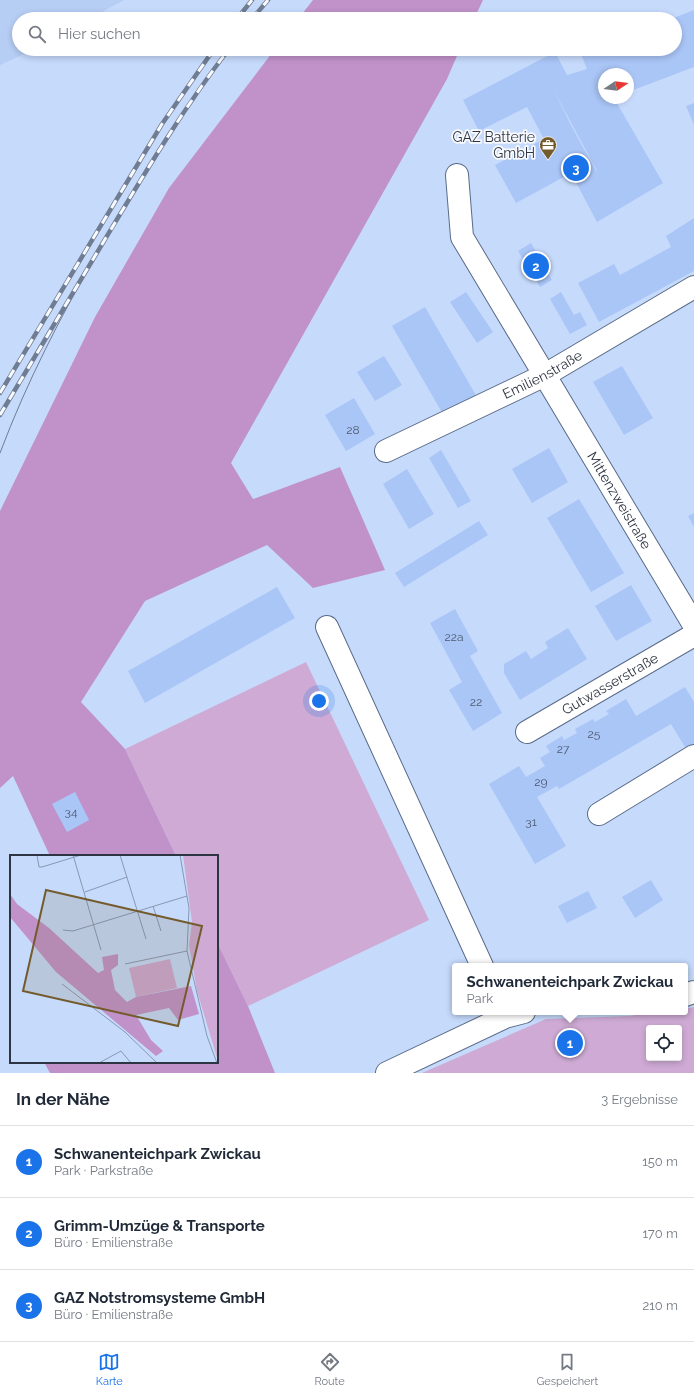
<!DOCTYPE html>
<html lang="de">
<head>
<meta charset="utf-8">
<style>
  :root { --surface:#fff; --page:#f6f6f7; --text:#1f2937; --muted:#747a83; --line:#e0e1e3; --accent:#1a73e8 }
  body { margin:0; font-family:Raleway,sans-serif; background:var(--page); color:var(--text) }
  .controls { position:absolute; right:12px; bottom:12px; display:grid; overflow:hidden; border-radius:4px; box-shadow:0 2px 6px #0003 }
  .controls button { width:36px; height:36px; display:grid; place-items:center; padding:0; border:0; border-bottom:1px solid var(--line); background:var(--surface); color:var(--text); font:20px sans-serif }
  .compass { position:absolute; left:598px; top:68px; width:36px; height:36px; border-radius:50%; background:var(--surface); box-shadow:0 2px 6px #0003; rotate:77deg }
  .you { position:absolute; left:319px; top:701px; width:14px; height:14px; margin:-10px; border:3px solid #fff; border-radius:50%; background:#1a73e8; box-shadow:0 0 0 6px #1a73e833 }
  .badge { display:grid; place-items:center; width:26px; height:26px; border-radius:50%; background:var(--accent); color:#fff; font-size:13px; font-weight:700 }
  .pin { position:absolute; translate:-50% -50%; border:2px solid #fff; box-shadow:0 1px 4px #0006 }
  .popup { position:absolute; left:452px; top:963px; width:236px; height:52px; box-sizing:border-box; display:grid; place-content:center; border-radius:4px; background:var(--surface); filter:drop-shadow(0 1px 3px #0005); font-size:13px; white-space:nowrap; color:var(--muted) }
  .popup b { font-size:15px; color:var(--text) }
  .popup::after { content:''; position:absolute; left:50%; top:100%; margin-left:-8px; border:8px solid transparent; border-top-color:var(--surface) }
  .list { margin:0; padding:0; list-style:none }
  h2 { display:flex; justify-content:space-between; align-items:center; height:52px; margin:0; padding:0 16px; font-size:17px }
  h2 small { font-size:13px; font-weight:400; color:var(--muted) }
  .list li { display:grid; grid-template-columns:26px 1fr auto; gap:12px; align-items:center; box-sizing:border-box; height:72px; padding:0 16px; border-top:1px solid var(--line) }
  .list b { display:block; font-size:15px; white-space:nowrap }
  .list p { margin:0; font-size:13px; white-space:nowrap; color:var(--muted) }
  .list em { font-size:13px; font-style:normal; color:var(--muted) }
  .icon { flex:none; width:22px; height:22px; fill:none; stroke:currentColor; stroke-width:2; stroke-linecap:round; stroke-linejoin:round }
  .map { position:relative; flex:none; width:694px; height:1073px; overflow:hidden }
  .search { position:absolute; background:var(--surface); box-shadow:0 2px 6px #0003; left:12px; right:12px; top:12px; height:44px; display:flex; align-items:center; gap:10px; box-sizing:border-box; padding:0 14px; border-radius:22px; color:var(--muted); font-size:15px }
  .sheet { height:268px; background:var(--surface) }
  nav { display:flex; justify-content:space-around; align-items:center; box-sizing:border-box; height:56px; border-top:1px solid var(--line); background:var(--surface); font-size:11px; color:var(--muted) }
  nav a { display:grid; justify-items:center; gap:2px }
  nav .on { color:var(--accent) }
  .map>svg:first-child { display:block }
</style>
</head>
<body>
<div class="map">
<svg width="694" height="1073" viewBox="0 0 694 1073">
  <rect width="100%" height="100%" fill="#c6dafc"/>
  <path fill="#b6cdf4" d="M0,0H124L89,19H19V49H35L0,65Z"/>
  <path fill="#ceaad4" fill-rule="evenodd" d="M306,662L429,920L248,1006L217,942V856H176L125,749Z
    M694,1007V1073H422L546,1019L629,1016L660,1012H685V1009ZM649,1028H679V1058H649Z"/>
  <path fill="#c192ca" d="M313,0H483L474,19H298Z
    M275,49H460L447,79L231,463L253,499L340,467L385,570L313,588L267,545L145,601L81,702L125,749L176,856H50L13,776L0,788V511L95,317L169,188Z
    M217,942L248,1006L275,1073H50L44,1062H217Z"/>
  <path fill="#aac6f7" fill-rule="evenodd" d="M694,10V67L628,92V74H604V98H614L663,183L597,222L571,173L516,203L495,165L544,139L527,107L479,131L463,100L555,52L567,75L587,69L581,54L593,49H675V19H671ZM553,89L597,171H596L571,125Z
    M694,103V125L686,106Z
    M694,218V271L599,322L578,283L614,264L620,275L671,247L666,236Z
    M531,243L552,280L540,287L518,251Z
    M466,292L493,332L477,343L450,302Z
    M561,292L574,315L580,312L587,325L570,334L550,299Z
    M425,307L477,397L444,416L392,326Z
    M384,356L402,385L375,401L357,372Z
    M622,366L653,418L624,435L593,382Z
    M354,398L375,434L346,451L325,415Z
    M549,448L568,482L532,503L512,469Z
    M441,450L471,501L458,508L429,458Z
    M407,469L434,514L409,529L383,484Z
    M579,499L624,573L591,592L547,518Z
    M694,513V527L688,516Z
    M479,521L488,535L404,587L395,573Z
    M631,585L652,621L616,641L595,606Z
    M277,587L295,618L145,703L128,671Z
    M455,609L478,651L470,656L502,713L473,731L449,690L462,682L430,623Z
    M568,628L587,659L520,700L504,673V664L526,651L531,659L548,648L545,642Z
    M685,687L694,702V749L688,752L671,724L559,789L557,786L537,797L566,846L535,864L489,784L519,766L526,777L545,766L540,758L550,752L546,746L562,736L564,740L577,733L575,729L593,719L595,722L609,714L606,711L626,699L636,716Z
    M75,792L89,820L67,832L52,804Z
    M651,880L663,900L635,918L622,897Z
    M588,891L597,908L567,923L558,906Z"/>
  <g fill="none" stroke-linecap="round" stroke-linejoin="round">
    <g stroke="#5a6b88" stroke-width="24">
      <g id="minor">
        <path id="s1" d="M457,175L462,237L694,625"/>
        <path id="s2" d="M386,451L545,375L694,287"/>
        <path d="M327,627L482,966"/>
        <path id="s3" d="M527,732L694,635"/>
        <path d="M599,814L694,756"/>
        <path d="M685,995L694,992"/>
        <path d="M387,1073L505,1017L524,1012"/>
      </g>
    </g>
    <use href="#minor" stroke="#fff" stroke-width="22"/>
    <path stroke="#707c92" stroke-width="1" d="M0,453C27,381 62,314 100,248"/>
    <g stroke="#707c92" stroke-width="4.5">
      <path id="rail" d="M237,19L252,0
        M252,19L268,0
        M0,393L162,124L214,49
        M0,415C35,357 69,299 104,241C143,176 182,110 229,49"/>
    </g>
    <use href="#rail" stroke="#f8fafe" stroke-width="3" stroke-dasharray="9" stroke-linecap="butt"/>
  </g>
  <defs>
    <g id="office-pin" transform="scale(0.9)"><path d="M0 17L-7.5 6A9.5 9.5 0 1 1 7.5 6Z" fill="#745b2c" stroke="#f8fafe"/><path d="M-6-3h4V-5.5h4V-3h4V5H-6ZM-1-4.5V-3h2v-1.5ZM-6 0V1H6V0Z" fill="#fff"/></g>
  </defs>
  <g fill-rule="evenodd">
    <use href="#office-pin" x="548" y="145"/>
  </g>
  <g text-anchor="middle" dominant-baseline="central" stroke-width="3.5" stroke-linejoin="round" paint-order="stroke">
    <g font-size="12" fill="#4d596f">
      <text x="353" y="430">28</text>
      <text x="454" y="637">22a</text>
      <text x="476" y="702">22</text>
      <text x="594" y="734">25</text>
      <text x="563" y="749">27</text>
      <text x="541" y="782">29</text>
      <text x="71" y="812">34</text>
      <text x="531" y="822">31</text>
    </g>
    <g font-size="14" fill="#2e3542" stroke="#f8fafe" text-anchor="end">
      <text x="535" y="137">GAZ Batterie<tspan x="535" dy="16">GmbH</tspan></text>
    </g>
    <g font-size="14" fill="#2e3542" stroke="#f8fafe">
      <text stroke="none"><textPath href="#s2" startOffset="174">Emilienstraße</textPath></text>
      <text stroke="none"><textPath href="#s1" startOffset="369">Mittenzweistraße</textPath></text>
      <text stroke="none"><textPath href="#s3" startOffset="96">Gutwasserstraße</textPath></text>
    </g>
  </g>
  <g transform="translate(10 855)">
    <rect width="208" height="208" fill="#c6dafc"/>
    <path d="M173,0H208V206L187,136L179,90L182,67ZM160,104L167,133L126,142L119,113Z" fill="#ceaad4"/>
    <path d="M0,39L7,49L39,73L88,118L94,115L92,102L108,99V110L101,115L105,135L117,147L126,142L181,131L189,159L168,165L159,153L126,160L141,185L153,196L146,201L46,117L0,62Z" fill="#c192ca"/>
    <path fill="none" stroke="#8998b2" stroke-width="1" d="M27,0L29,12H32L71,0M63,0L91,95M110,0L136,84M170,0L179,53L177,96L197,181L207,208M75,37L117,22M143,51L151,76M53,75L63,76L177,41M115,109L177,96M52,129L115,177L147,208M89,208L111,196L121,208"/>
    <path fill="#745b2c" fill-opacity="0.15" stroke="#745b2c" stroke-width="2" d="M36,35L192,71L168,171L13,136Z"/>
    <rect width="208" height="208" fill="none" stroke="#2e3542" stroke-width="2"/>
  </g>
</svg>
<div class="controls">
<button><svg class="icon" aria-label="locate" viewBox="0 0 24 24"><circle cx="12" cy="12" r="6"/><path d="M12 2v4M12 18v4M2 12h4M18 12h4"/></svg></button>
</div>
<svg class="compass" viewBox="-18 -18 36 36"><path d="M0-13l5 13h-10z" fill="#e53935"/><path d="M0 13l5-13h-10z" fill="#747a83"/></svg>
<div class="you"></div>
<div class="pin badge" style="left:570px;top:1043px">1</div>
<div class="popup"><b>Schwanenteichpark Zwickau</b>Park</div>
<div class="pin badge" style="left:536px;top:266px">2</div>
<div class="pin badge" style="left:576px;top:168px">3</div>
<div class="search"><svg class="icon" aria-label="search" viewBox="0 0 24 24"><circle cx="10" cy="10" r="6"/><path d="M15 15l6 6"/></svg>Hier suchen</div>
</div>
<section class="sheet">
<h2>In der Nähe<small>3 Ergebnisse</small></h2>
<ul class="list">
<li><span class="badge">1</span><div><b>Schwanenteichpark Zwickau</b><p>Park · Parkstraße</p></div><em>150 m</em></li>
<li><span class="badge">2</span><div><b>Grimm-Umzüge &amp; Transporte</b><p>Büro · Emilienstraße</p></div><em>170 m</em></li>
<li><span class="badge">3</span><div><b>GAZ Notstromsysteme GmbH</b><p>Büro · Emilienstraße</p></div><em>210 m</em></li>
</ul>
</section>
<nav>
<a class="on"><svg class="icon" aria-label="map" viewBox="0 0 24 24"><path d="M3 6l6-2 6 2 6-2v14l-6 2-6-2-6 2zM9 4v14M15 6v14"/></svg>Karte</a>
<a><svg class="icon" aria-label="directions" viewBox="0 0 24 24"><path d="M12 3l9 9-9 9-9-9zM9 14v-3h6M13 9l2 2-2 2"/></svg>Route</a>
<a><svg class="icon" aria-label="saved" viewBox="0 0 24 24"><path d="M7 4h10v16l-5-4-5 4z"/></svg>Gespeichert</a>
</nav>
</body>
</html>
